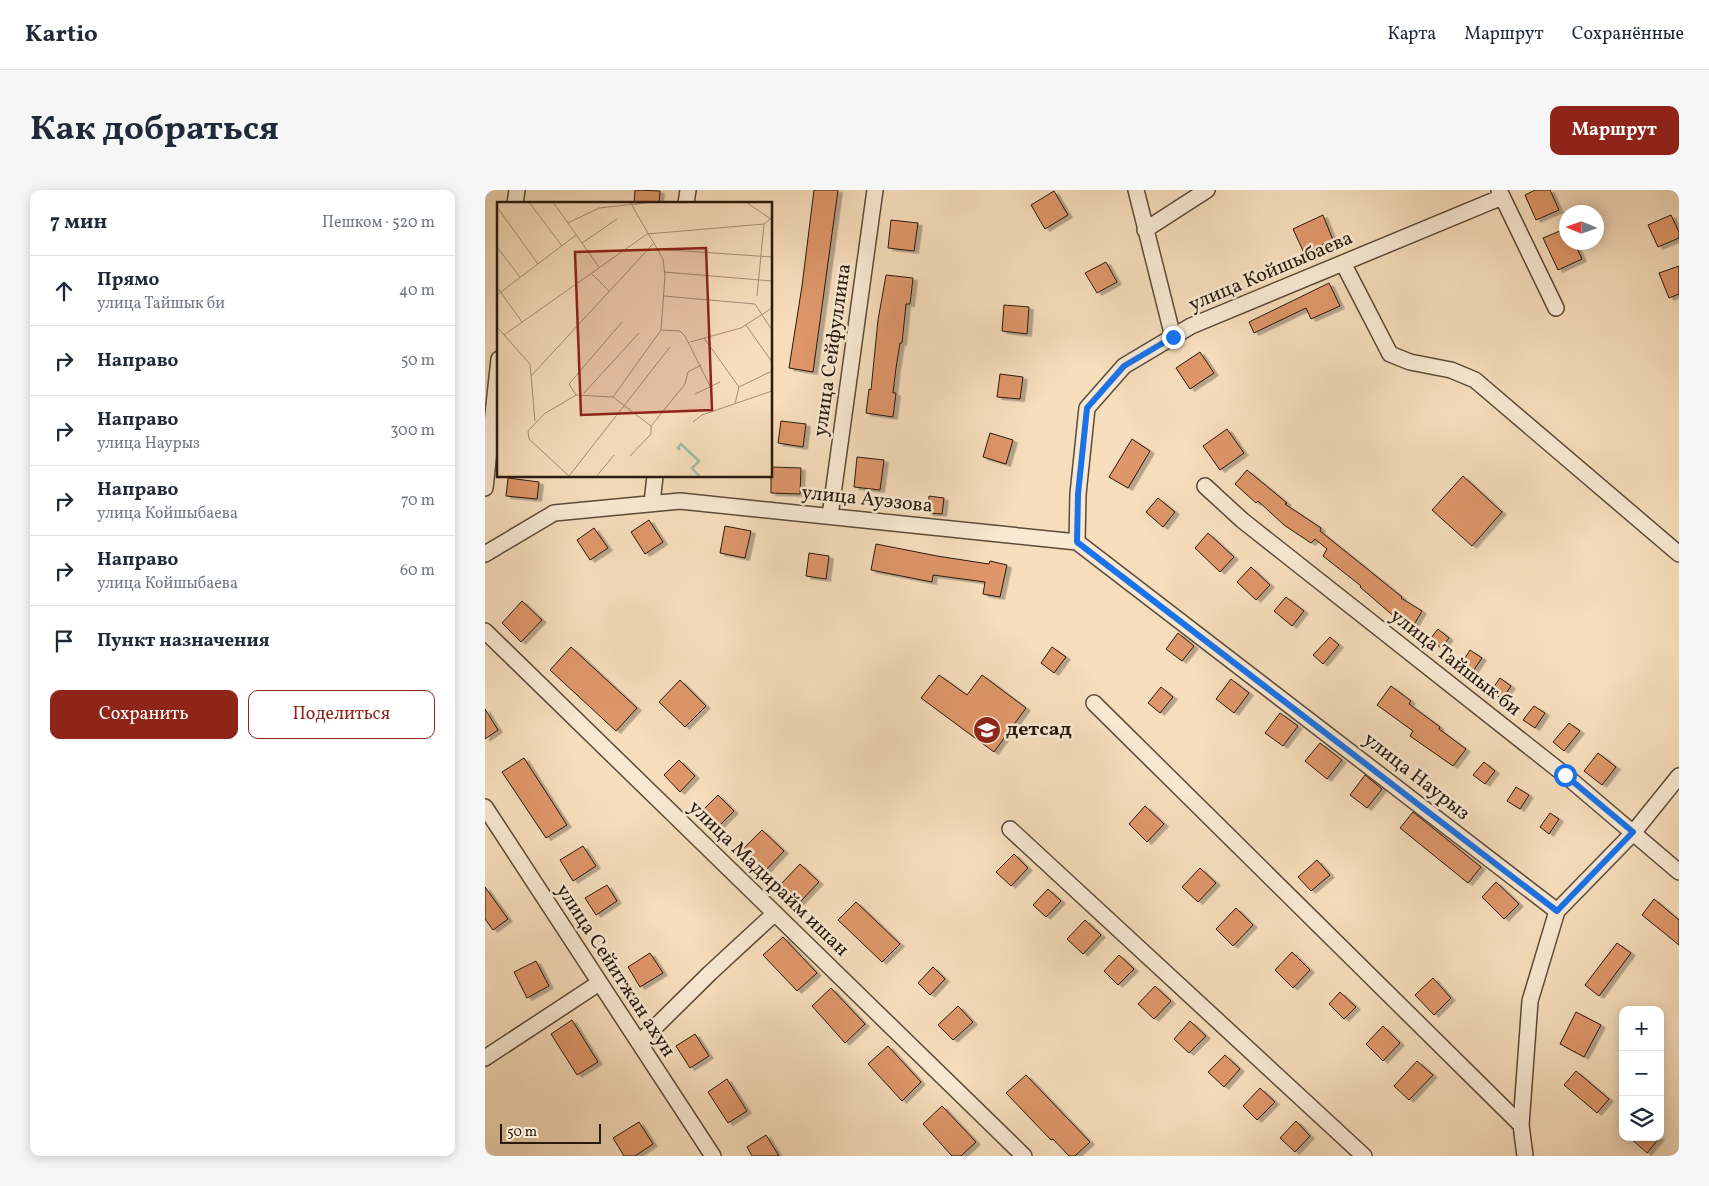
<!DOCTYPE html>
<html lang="ru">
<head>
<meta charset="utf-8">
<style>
  :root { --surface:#fff; --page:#f6f6f7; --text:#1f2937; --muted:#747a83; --line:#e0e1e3; --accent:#8f2418 }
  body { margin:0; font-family:Vollkorn,serif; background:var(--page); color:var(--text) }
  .controls { position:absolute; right:15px; bottom:15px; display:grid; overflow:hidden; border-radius:10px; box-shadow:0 2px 12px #0003 }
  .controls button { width:45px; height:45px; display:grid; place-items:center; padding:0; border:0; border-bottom:1px solid var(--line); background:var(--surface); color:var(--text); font:25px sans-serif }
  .compass { position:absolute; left:1074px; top:15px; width:45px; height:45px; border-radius:50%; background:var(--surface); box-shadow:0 2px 12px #0003; rotate:272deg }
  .scale { position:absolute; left:15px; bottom:12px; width:101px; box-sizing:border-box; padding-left:5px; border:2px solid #291a0e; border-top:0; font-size:14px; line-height:18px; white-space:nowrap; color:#291a0e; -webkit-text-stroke:4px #f9e9d3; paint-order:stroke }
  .stop { position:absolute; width:15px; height:15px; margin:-11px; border:4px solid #1a73e8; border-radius:50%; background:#fff }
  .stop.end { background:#1a73e8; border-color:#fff; box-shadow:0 1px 5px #0008 }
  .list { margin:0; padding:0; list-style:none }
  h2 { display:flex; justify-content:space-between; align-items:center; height:65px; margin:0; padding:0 20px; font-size:21px }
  h2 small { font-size:16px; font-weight:400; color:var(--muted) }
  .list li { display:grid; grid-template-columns:32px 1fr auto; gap:15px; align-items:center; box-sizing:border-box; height:70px; padding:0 20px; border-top:1px solid var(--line) }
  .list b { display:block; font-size:19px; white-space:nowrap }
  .list p { margin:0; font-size:16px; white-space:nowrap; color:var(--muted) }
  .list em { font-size:16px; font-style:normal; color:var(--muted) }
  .actions { display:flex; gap:10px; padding:15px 20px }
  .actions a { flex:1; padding:11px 0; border:1px solid var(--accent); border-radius:10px; text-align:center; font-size:18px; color:var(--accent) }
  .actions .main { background:var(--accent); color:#fff }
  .icon { flex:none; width:28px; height:28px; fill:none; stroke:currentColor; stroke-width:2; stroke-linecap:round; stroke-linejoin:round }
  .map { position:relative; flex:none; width:1194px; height:966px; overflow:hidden; border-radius:10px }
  header { display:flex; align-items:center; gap:30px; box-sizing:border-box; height:70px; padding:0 25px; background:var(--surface); border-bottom:1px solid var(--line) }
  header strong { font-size:24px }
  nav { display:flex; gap:28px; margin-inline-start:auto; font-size:18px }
  .intro { display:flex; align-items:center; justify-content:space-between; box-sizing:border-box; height:120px; padding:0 30px }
  h1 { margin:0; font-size:35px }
  .button { padding:12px 22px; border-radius:10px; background:var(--accent); color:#fff; font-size:18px; font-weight:700 }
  main { display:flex; gap:30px; padding:0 30px }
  aside { flex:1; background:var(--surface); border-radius:10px; box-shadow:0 2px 12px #0003 }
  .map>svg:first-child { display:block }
</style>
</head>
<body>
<header>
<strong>Kartio</strong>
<nav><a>Карта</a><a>Маршрут</a><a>Сохранённые</a></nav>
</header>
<div class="intro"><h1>Как добраться</h1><a class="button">Маршрут</a></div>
<main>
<aside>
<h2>7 мин<small>Пешком · 520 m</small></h2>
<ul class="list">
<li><svg class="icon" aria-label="ahead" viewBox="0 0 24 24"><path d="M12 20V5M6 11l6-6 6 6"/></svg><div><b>Прямо</b><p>улица Тайшык би</p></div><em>40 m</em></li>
<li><svg class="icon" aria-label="right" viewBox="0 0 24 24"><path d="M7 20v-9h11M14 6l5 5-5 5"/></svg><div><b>Направо</b></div><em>50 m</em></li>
<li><svg class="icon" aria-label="right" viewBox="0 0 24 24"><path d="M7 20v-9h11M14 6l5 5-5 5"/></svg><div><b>Направо</b><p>улица Наурыз</p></div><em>300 m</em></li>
<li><svg class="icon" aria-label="right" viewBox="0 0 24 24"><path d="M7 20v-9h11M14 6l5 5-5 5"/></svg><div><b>Направо</b><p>улица Койшыбаева</p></div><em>70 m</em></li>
<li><svg class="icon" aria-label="right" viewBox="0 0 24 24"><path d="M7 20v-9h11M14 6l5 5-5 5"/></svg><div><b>Направо</b><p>улица Койшыбаева</p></div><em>60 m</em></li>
<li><svg class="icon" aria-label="arrive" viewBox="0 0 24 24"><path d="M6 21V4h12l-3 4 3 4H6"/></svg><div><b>Пункт назначения</b></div></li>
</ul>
<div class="actions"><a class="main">Сохранить</a><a>Поделиться</a></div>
</aside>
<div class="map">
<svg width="1194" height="966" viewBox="0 0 1194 966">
  <defs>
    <filter id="shadow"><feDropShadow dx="4.5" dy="2.5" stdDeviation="0" flood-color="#0004"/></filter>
  </defs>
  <rect width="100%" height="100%" fill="#f6ddbb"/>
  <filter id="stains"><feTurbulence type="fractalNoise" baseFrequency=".004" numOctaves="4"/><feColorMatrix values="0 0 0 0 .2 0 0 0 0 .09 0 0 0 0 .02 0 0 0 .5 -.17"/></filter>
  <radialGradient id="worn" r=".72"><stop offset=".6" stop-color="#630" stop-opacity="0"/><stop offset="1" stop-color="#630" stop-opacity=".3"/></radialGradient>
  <path fill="#de966b" stroke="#291a0e" filter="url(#shadow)" d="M150,0L175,1L174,14H149Z
    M329,0H353L328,182L304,178L317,96Z
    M1050,0H1065L1074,20L1051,30L1040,5Z
    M569,1L583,25L560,39L546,15Z
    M838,25L848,50L819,63L808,39Z
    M1186,25L1194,42V48L1173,57L1163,35Z
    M406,30L433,33L429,61L403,58Z
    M1082,38V52H1089L1097,69L1073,80L1058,48Z
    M621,72L632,92L612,103L600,83Z
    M1194,76V104L1184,108L1174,83Z
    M401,85L428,88L425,114H421L417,153H415L411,178L408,203H411L408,227L381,223L384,199L386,200L393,130Z
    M844,93L855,116L826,129L821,118L769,143L764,132Z
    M519,115L544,117L542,144L517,141Z
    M715,162L729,183L705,199L691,178Z
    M515,184L538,187L535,209L512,207Z
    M296,231L321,234L318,257L293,253Z
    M742,239L759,263L735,280L718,256Z
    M505,243L528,250L521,274L498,267Z
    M647,249L665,261L643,298L624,287Z
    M372,267L399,270L395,300L369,297Z
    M286,277L316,278L315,304L286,303Z
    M762,280L802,313L800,314L836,338L835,341L917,407L916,408L937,421L927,438L912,429L875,397L876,396L838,366L842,359L830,349L826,353L799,335L773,311L771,313L750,294Z
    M978,286L1017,322L987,356L947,320Z
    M23,288L54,292L52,309L21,306Z
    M444,306L459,308L457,324L443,323Z
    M673,308L690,322L678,337L661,322Z
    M164,330L178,352L160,364L146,342Z
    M240,336L266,341L260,368L235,363Z
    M109,338L123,358L105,370L92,350Z
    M723,343L749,367L735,382L710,358Z
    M391,354L452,366L504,374L505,371L522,375L515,407L498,404L500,392L448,385L447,392L386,380Z
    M324,363L344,366L341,389L321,386Z
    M766,377L785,395L771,410L752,392Z
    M801,407L819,421L807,436L789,421Z
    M37,411L57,430L36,452L17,433Z
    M953,439L964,448L956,458L945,449Z
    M693,443L709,456L697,471L681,459Z
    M845,447L854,455L838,474L828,465Z
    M86,457L152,518L131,541L65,480Z
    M567,457L581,467L569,483L556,473Z
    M985,460L997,468L986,484L975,476Z
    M454,485L482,505L497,485L541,518L509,562L436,508Z
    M1015,488L1026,496L1017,509L1006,501Z
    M746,489L764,503L749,523L731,509Z
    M195,490L221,516L200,537L174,512Z
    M906,496L926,511L924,514L955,537L954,539L981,559L968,576L925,546L928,541L892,515Z
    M676,497L688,507L675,523L663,513Z
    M1049,516L1060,523L1050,538L1038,530Z
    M0,519L13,540L0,549Z
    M795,523L813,536L798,556L780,543Z
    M1084,533L1095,541L1079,561L1068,552Z
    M835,553L857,570L842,589L820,571Z
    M1113,563L1131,577L1117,595L1099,581Z
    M39,568L82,635L61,648L17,582Z
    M194,570L210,586L195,602L179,585Z
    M999,572L1010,581L1000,594L988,585Z
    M880,585L897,599L882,618L865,605Z
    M1031,597L1044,605L1035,619L1022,611Z
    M233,605L249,621L234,636L218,620Z
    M660,616L679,634L662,652L644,634Z
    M928,622L996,677L983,693L915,638Z
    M1065,623L1074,629L1064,644L1055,637Z
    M277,640L299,661L279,682L257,660Z
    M98,656L111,676L88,691L75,670Z
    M529,664L543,678L526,696L511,682Z
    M832,670L845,685L826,701L813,687Z
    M315,674L334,692L314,713L295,695Z
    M715,678L731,693L713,712L697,697Z
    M1011,692L1034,714L1019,729L997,707Z
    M122,695L132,711L111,725L100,708Z
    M0,697L23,729L8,740L0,729Z
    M563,699L576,711L561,727L548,715Z
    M1169,709L1194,730V755L1157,725Z
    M371,712L415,754L397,772L353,730Z
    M751,718L768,735L748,756L731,739Z
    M600,730L616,745L598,764L582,749Z
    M298,747L332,783L312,801L278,765Z
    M1132,753L1146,763L1114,806L1100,795Z
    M807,762L825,780L808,798L790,780Z
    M165,763L178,783L155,797L143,777Z
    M634,765L649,779L633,795L619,781Z
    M51,771L64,796L42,808L29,782Z
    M448,777L460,789L445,805L433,793Z
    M948,788L966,808L949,825L930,805Z
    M670,796L686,811L669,829L653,814Z
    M346,798L380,834L360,853L327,816Z
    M855,802L871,817L859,829L844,814Z
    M473,816L488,832L468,850L453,835Z
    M1091,822L1116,835L1099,867L1075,854Z
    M87,830L113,872L92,885L66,844Z
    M705,831L721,846L704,863L689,849Z
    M898,836L915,853L898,871L881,854Z
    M210,844L224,866L205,878L191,856Z
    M403,856L436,892L417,911L383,874Z
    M740,865L755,879L739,897L723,882Z
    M932,871L948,885L924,910L909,896Z
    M1091,881L1124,909L1112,923L1079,895Z
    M541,885L605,952L590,966H584L568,949L566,950L521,903Z
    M242,889L262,921L243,933L223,902Z
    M775,898L790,912L772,930L758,916Z
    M457,916L491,952L476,966H467L438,934Z
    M811,931L825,946L810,962L795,948Z
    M154,932L168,954L150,966H139L128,948Z
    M281,945L294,966H267L262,957Z
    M1144,947H1175L1162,963Z"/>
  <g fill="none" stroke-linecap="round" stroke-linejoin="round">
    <g stroke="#5c4b39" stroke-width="18">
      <path id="street" d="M651,0L688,147
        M1014,0L1071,118
        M30,14L32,0
        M201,14L203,0
        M660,40L722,0
        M858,73L905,164L925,172L966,180L990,190L1194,364
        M720,296L757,330L1080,585L1194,682
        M0,298L14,169
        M167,313L170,286
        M345,326L390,0
        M592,352L1072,721L1045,811L1036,935L1040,966
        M592,352L593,304L602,218L639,176L706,136L1017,7
        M0,364L69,323L195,311L592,352
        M0,441L539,966
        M609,513L1036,935
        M0,617L228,966
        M525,639L879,966
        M1072,721L1148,643L1194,586
        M154,853L225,783L290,723
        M0,868L114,793"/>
    </g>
    <use href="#street" stroke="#f9e9d3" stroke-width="15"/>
  </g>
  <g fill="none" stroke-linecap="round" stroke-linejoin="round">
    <path stroke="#1a73e8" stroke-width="6" d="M688,147L639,176L602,218L593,304L592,352L1072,721L1148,642L1080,585"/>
  </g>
  <defs>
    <g id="school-disc" transform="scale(1.4375)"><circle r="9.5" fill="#8f2418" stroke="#f9e9d3"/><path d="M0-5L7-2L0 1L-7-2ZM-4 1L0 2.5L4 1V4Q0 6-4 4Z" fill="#fff"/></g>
  </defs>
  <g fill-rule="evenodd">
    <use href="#school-disc" x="502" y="540"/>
  </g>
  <g text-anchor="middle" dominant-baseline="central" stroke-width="5" stroke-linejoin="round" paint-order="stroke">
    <g font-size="20" fill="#291a0e" stroke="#f9e9d3">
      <text transform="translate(786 82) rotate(-23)">улица Койшыбаева</text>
      <text transform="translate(348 160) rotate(-82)">улица Сейфуллина</text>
      <text transform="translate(382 310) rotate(6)">улица Ауэзова</text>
      <text transform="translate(970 473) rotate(38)">улица Тайшык би</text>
      <text transform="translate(931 587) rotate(38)">улица Наурыз</text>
      <text transform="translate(283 689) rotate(44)">улица Мадирайм ишан</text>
      <text transform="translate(130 781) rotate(57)">улица Сейитжан ахун</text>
    </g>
    <g font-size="20" font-weight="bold" fill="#291a0e" stroke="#f9e9d3" text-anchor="start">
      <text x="521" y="540">детсад</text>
    </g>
  </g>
  <g transform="translate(12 12)">
    <rect width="275" height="275" fill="#f6ddbb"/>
    <path fill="none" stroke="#9ebdab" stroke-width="2.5" d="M183,248L181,246L184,242L202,259L195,266L203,275"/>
    <path fill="none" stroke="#a48f76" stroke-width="1" d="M32,0L65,44M56,0L102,65M133,0L166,57L168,74L164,128M249,0L275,18M0,5L41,62M71,21L102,6L157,0M85,41L120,17M0,45L23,75M159,47L275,55M167,70L275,79M94,71L112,89M0,85L25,120M0,93L79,33M167,94L258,102L275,128M260,94L267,22M249,123L275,160M0,125L33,162L38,219M164,128L183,129L188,134L213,184M7,133L150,32L267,22L273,17M207,136L242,185M193,140L244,126L275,106M34,174L156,42M242,185L275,169M87,191L142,131M198,192L223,180M79,193L72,182L125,120M116,195L154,224L188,182L191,170L204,163M238,202L242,185M196,220L205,213L275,189M133,254L154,232V224M72,274L173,145M73,275L32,237L31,229L47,212L79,193L116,195L164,128M99,275L117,253"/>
    <path fill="#8f2418" fill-opacity="0.15" stroke="#8f2418" stroke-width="2.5" d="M209,46L215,208L84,213L78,50Z"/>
    <rect width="275" height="275" fill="none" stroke="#291a0e" stroke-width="2.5"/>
  </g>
  <rect width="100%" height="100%" filter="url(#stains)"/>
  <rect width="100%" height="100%" fill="url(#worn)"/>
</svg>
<div class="controls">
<button>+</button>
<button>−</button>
<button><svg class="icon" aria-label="layers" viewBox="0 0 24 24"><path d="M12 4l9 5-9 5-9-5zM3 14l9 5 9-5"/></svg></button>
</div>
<svg class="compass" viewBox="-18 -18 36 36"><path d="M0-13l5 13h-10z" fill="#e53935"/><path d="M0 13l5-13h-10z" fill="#747a83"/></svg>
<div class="scale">50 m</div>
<div class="stop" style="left:1080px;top:585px"></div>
<div class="stop end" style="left:688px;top:147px"></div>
</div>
</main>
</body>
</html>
